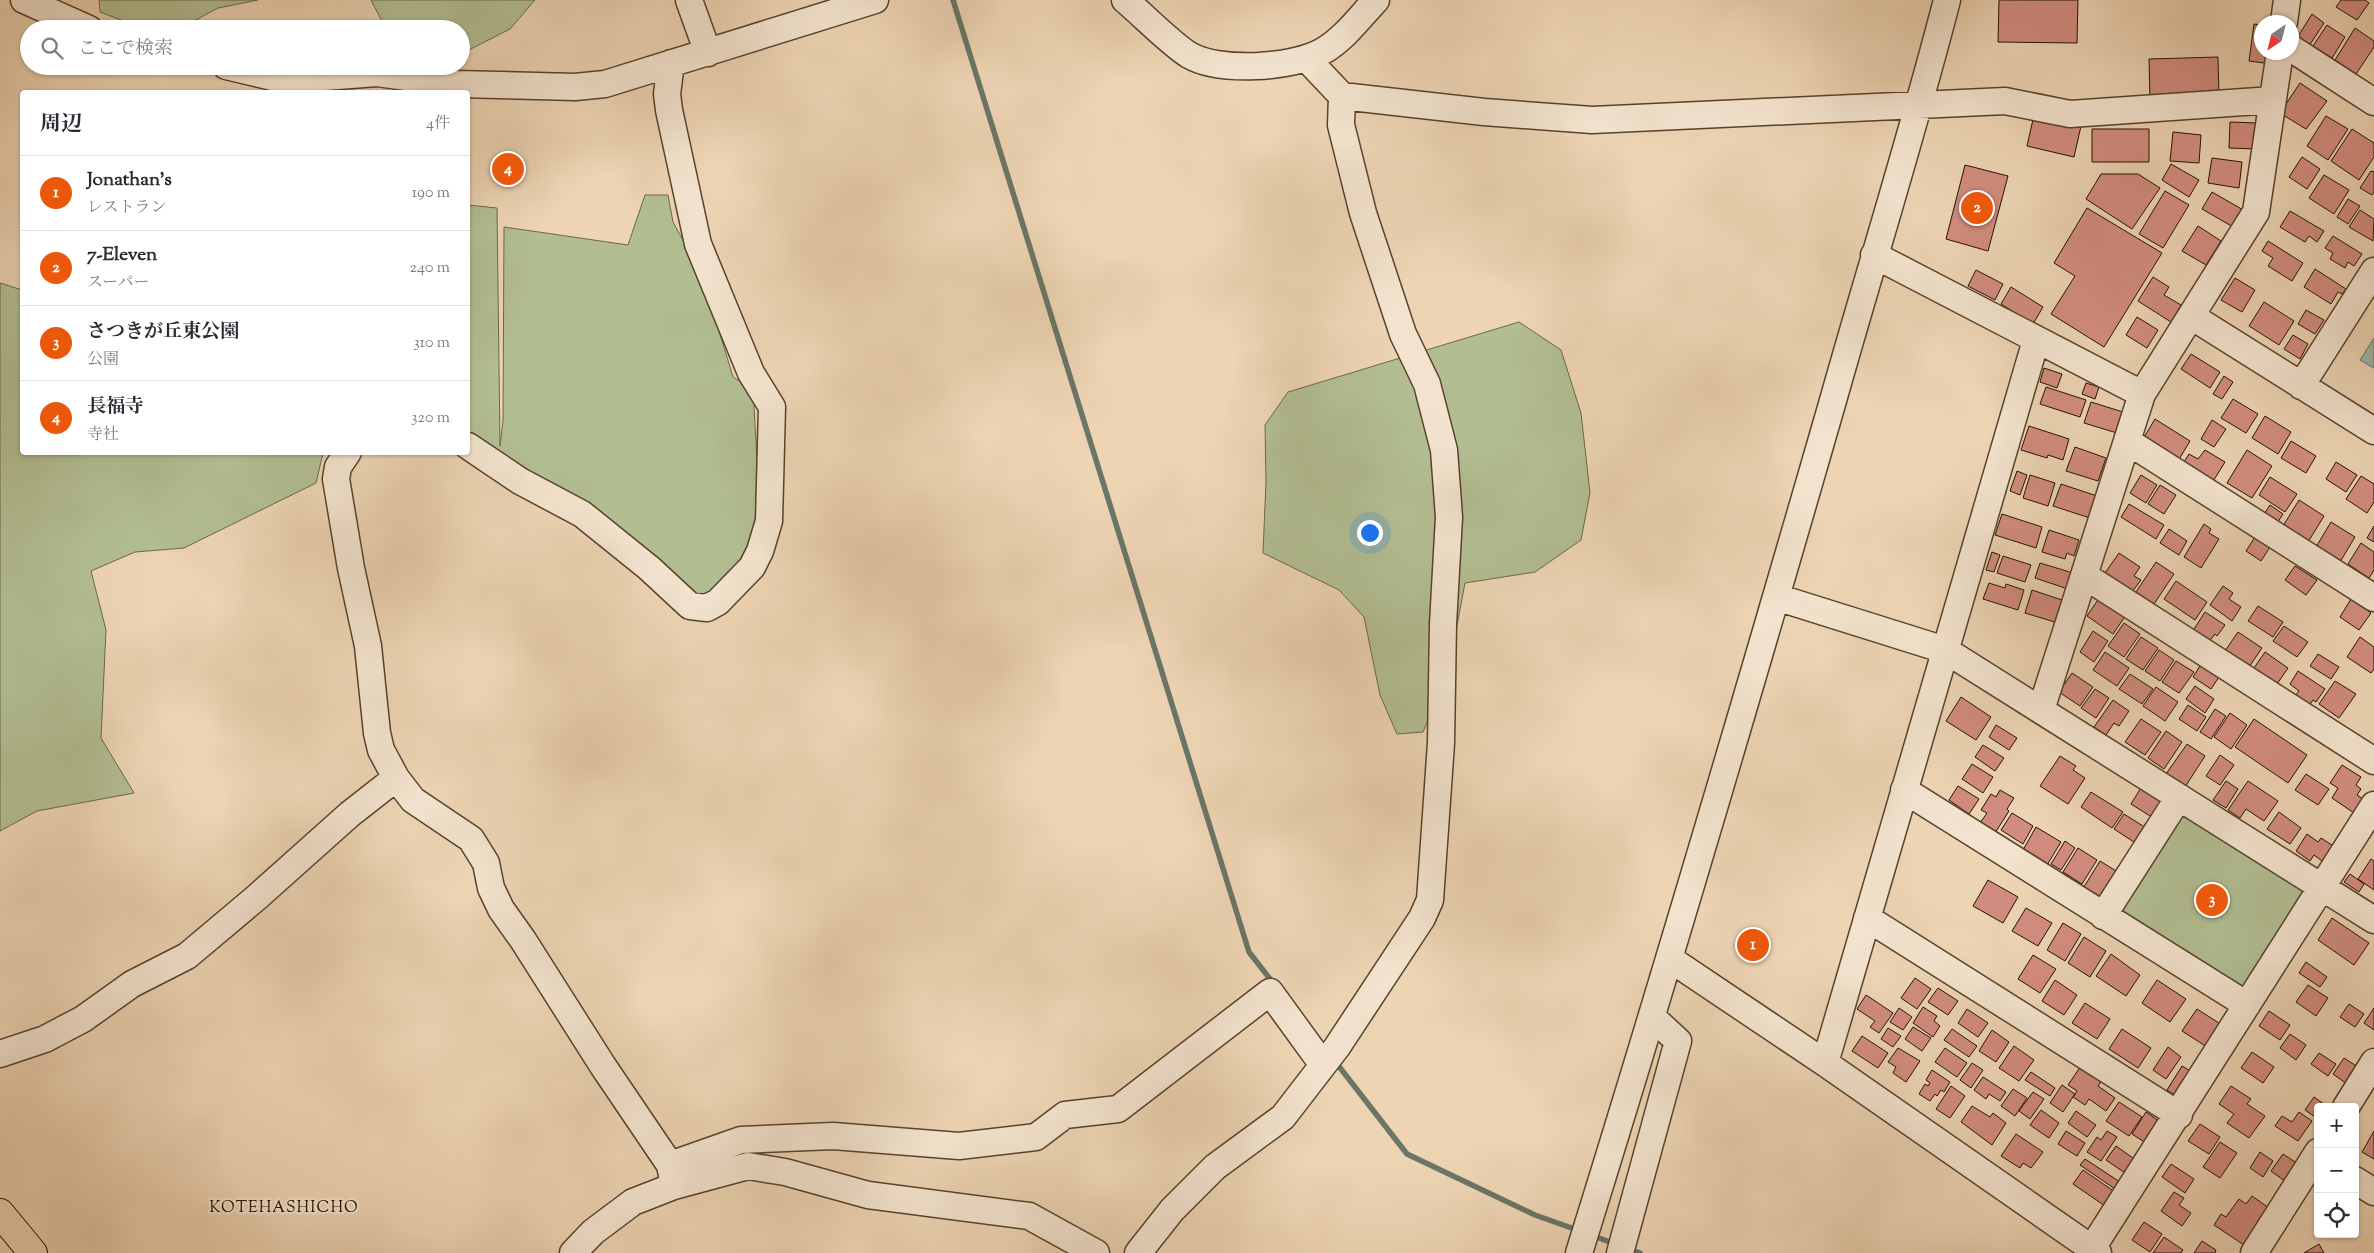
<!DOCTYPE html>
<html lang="ja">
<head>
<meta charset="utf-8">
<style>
  :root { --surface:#fff; --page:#f7f7f7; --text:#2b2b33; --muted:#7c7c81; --line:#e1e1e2; --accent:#ea580c }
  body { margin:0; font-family:"Sorts Mill Goudy","Noto Serif JP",serif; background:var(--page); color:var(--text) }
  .controls { position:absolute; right:15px; bottom:15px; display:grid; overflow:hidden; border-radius:5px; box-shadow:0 1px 4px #0004 }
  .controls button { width:45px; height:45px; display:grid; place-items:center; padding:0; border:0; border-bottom:1px solid var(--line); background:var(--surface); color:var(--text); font:25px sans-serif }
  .compass { position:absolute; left:2254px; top:15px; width:45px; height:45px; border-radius:50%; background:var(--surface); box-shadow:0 1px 4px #0004; rotate:215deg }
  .you { position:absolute; left:1369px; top:532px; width:18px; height:18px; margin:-12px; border:4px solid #fff; border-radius:50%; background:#1a73e8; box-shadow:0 0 0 8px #1a73e833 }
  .badge { display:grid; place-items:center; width:32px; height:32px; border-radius:50%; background:var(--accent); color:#fff; font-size:16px; font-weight:700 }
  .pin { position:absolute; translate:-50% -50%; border:2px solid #fff; box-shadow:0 1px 5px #0006 }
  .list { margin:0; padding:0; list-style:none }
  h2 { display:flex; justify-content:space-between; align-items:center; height:65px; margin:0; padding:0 20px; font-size:21px }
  h2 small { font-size:16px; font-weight:400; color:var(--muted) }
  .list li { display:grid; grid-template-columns:32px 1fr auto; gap:15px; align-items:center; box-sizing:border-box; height:75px; padding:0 20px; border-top:1px solid var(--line) }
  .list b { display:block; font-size:19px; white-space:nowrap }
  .list p { margin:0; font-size:16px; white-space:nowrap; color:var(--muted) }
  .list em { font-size:16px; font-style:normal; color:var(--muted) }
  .icon { flex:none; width:28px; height:28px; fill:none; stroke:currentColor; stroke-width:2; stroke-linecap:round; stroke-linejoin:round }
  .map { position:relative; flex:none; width:2374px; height:1253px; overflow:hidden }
  .search { position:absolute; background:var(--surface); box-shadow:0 1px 4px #0004; left:20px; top:20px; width:450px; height:55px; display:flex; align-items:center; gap:12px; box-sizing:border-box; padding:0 18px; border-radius:28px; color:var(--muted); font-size:19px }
  .panel { position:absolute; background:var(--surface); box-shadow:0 1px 4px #0004; left:20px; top:90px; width:450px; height:365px; border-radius:5px }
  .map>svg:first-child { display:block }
</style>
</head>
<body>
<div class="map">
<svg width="2374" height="1253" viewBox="0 0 2374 1253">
  <rect width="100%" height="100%" fill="#edd4b3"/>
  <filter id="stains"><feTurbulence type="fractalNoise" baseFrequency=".004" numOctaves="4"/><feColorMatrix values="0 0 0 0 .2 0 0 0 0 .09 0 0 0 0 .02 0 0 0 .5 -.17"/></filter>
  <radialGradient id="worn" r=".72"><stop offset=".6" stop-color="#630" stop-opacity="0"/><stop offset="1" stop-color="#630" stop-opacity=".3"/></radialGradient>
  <path fill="#b2be92" stroke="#6a6849" d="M99,0H258L218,8L179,29H145L100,12Z
    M371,0H535L510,29L461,54V29H386Z
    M645,195H668L673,222L702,275L733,377L753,390L757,460V530L741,569L712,594H697L673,578L521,472L499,452L468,431V205L497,208L500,446L503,421L504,227L628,245Z
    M0,283L22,290V452L323,453L316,483L184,548L135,552L91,571L106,630L101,738L134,793L37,811L0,831Z
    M1519,322L1561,350L1581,413L1590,493L1581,540L1535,572L1465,583L1448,673L1423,732L1397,734L1380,695L1364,617L1339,590L1263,553L1266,482L1265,425L1288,392Z
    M2186,809L2306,886L2308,896L2248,987L2237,990L2117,912Z"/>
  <path fill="#99b8ac" stroke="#6a7667" d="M2374,338V368L2360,360Z"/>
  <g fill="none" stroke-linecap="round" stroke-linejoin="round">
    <path stroke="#6a7667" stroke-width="5.5" d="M953,0L1249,952L1274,984
      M1334,1060L1407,1154L1535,1215L1580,1231
      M1591,1235L1615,1244
      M1629,1249L1640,1253"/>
  </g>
  <path fill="#d28c7f" stroke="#231200" d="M1999,0H2078L2077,43L1998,42Z
    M2341,0H2365L2369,3L2357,20L2336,7Z
    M2312,14L2324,23L2309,46L2297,38Z
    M2254,24L2262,25V52H2272L2271,64L2249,61Z
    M2327,25L2345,37L2332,58L2313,46Z
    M2355,28L2374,41V47L2356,74L2335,60Z
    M2218,57L2219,97L2150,99L2149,59Z
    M2300,83L2327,101L2306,129L2280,113Z
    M2034,115L2081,126L2074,157L2027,146Z
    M2326,116L2348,129L2328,160L2307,146Z
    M2230,122L2257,123L2256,149L2229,148Z
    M2092,129H2149V162H2092Z
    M2352,129L2374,143V157L2359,180L2331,161Z
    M2173,132L2201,135L2199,163L2170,161Z
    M2302,157L2320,169L2307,189L2289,177Z
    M2212,158L2242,162L2239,188L2208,183Z
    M2171,164L2199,180L2189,197L2162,180Z
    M1965,165L2008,176L1988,251L1946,239Z
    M2371,171L2374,172V192L2372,195L2360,188Z
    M2101,174H2138L2160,188L2132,229L2086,199Z
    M2324,175L2349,190L2334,214L2309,198Z
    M2165,191L2189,205L2163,248L2139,234Z
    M2212,192L2245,211L2235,228L2202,209Z
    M2348,199L2360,206L2348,224L2337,217Z
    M2087,208L2162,253L2104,347L2051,314L2075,276L2054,263Z
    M2360,210L2374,219L2373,241L2349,227Z
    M2290,211L2324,231L2317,242L2309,236L2305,242L2280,227Z
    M2198,226L2221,241L2206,265L2182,251Z
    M2333,236L2362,254L2354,266L2348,262L2345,268L2330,259L2333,253L2325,248Z
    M2268,241L2303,263L2292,281L2268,266L2273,258L2262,251Z
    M2315,269L2346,289L2342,294L2338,292L2331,304L2304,287Z
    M1976,270L2003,284L1995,300L1968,286Z
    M2153,277L2169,287L2164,295L2181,305L2171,322L2138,301Z
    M2235,278L2255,290L2242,312L2221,300Z
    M2011,287L2043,307L2033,324L2001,304Z
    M2264,302L2294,321L2279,345L2249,326Z
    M2306,310L2324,320L2315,334L2298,324Z
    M2137,317L2158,330L2147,348L2126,335Z
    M2293,335L2308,344L2300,359L2284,349Z
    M2191,354L2220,372L2210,388L2181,369Z
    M2044,368L2062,374L2057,388L2040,382Z
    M2224,376L2233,382L2222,399L2213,394Z
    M2086,383L2099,387L2095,399L2082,394Z
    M2046,387L2086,400L2080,417L2040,404Z
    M2233,399L2258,414L2246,433L2221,418Z
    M2091,402L2123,412L2117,433L2084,423Z
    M2265,416L2291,432L2278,454L2252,438Z
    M2155,419L2190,441L2178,461L2143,439Z
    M2212,420L2226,429L2214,447L2201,439Z
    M2029,426L2069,439L2063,460L2048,455L2047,458L2021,450Z
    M2291,441L2316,456L2306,473L2281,458Z
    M2075,447L2106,458L2098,481L2066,471Z
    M2205,450L2225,462L2212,483L2182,465L2189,454L2198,459Z
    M2247,450L2272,466L2252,498L2227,483Z
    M2336,462L2357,475L2346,492L2326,479Z
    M2017,471L2027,475L2020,495L2010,491Z
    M2030,475L2055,483L2048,506L2023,498Z
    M2141,475L2157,485L2146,503L2130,493Z
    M2361,476L2374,484V502L2367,513L2346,499Z
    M2270,477L2297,494L2285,512L2259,495Z
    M2061,484L2097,496L2090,518L2053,506Z
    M2160,485L2176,495L2164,514L2148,504Z
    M2299,500L2324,516L2308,542L2283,526Z
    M2129,504L2164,525L2156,539L2121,517Z
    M2270,505L2283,514L2276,525L2263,516Z
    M2002,514L2042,527L2036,548L1995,535Z
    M2331,522L2355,537L2340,562L2316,547Z
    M2204,524L2211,529L2209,533L2219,539L2201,568L2184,557Z
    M2374,526V542L2367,538Z
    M2169,529L2187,541L2179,555L2160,543Z
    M2049,530L2079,540L2074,556L2067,553L2065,559L2042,552Z
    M2255,537L2270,547L2261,561L2246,551Z
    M2361,543L2374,552V570L2369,578L2348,564Z
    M1992,552L2000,555L1994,572L1986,570Z
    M2119,553L2140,567L2134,576L2141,580L2132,592L2105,573Z
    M2003,556L2031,565L2025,582L1997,573Z
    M2156,562L2174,574L2154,604L2136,592Z
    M2040,563L2073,573L2068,589L2035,578Z
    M2295,566L2317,580L2306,595L2285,580Z
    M2176,581L2207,602L2195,620L2164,599Z
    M1989,583L2005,588L2006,584L2024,590L2018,610L1983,599Z
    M2223,586L2233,593L2229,599L2241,607L2232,621L2210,605Z
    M2032,590L2065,601L2058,623L2025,613Z
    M2100,597L2126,615L2113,634L2087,616Z
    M2351,599L2371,613L2359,630L2340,617Z
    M2258,606L2283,622L2273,637L2248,621Z
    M2205,612L2225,625L2217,636L2215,634L2208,643L2192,632Z
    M2124,623L2140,634L2124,657L2108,646Z
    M2284,626L2308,642L2297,657L2273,641Z
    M2093,631L2108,641L2094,662L2080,652Z
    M2238,632L2262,648L2249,667L2225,651Z
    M2141,637L2158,648L2143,670L2126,659Z
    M2360,637L2374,647V669L2371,673L2347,657Z
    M2159,650L2174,660L2160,681L2145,671Z
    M2105,652L2129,668L2117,686L2093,670Z
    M2265,652L2288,668L2277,684L2254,668Z
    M2318,654L2339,667L2331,679L2310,666Z
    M2176,661L2194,672L2179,693L2162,682Z
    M2203,661L2221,674L2211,689L2193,677Z
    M2298,671L2325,689L2316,702L2313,700L2309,706L2295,696L2299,691L2290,684Z
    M2072,673L2093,687L2080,706L2059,692Z
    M2130,674L2153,689L2142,704L2119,689Z
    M2335,681L2356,694L2339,718L2319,704Z
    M2195,686L2214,699L2205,713L2186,699Z
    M2156,687L2178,702L2165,721L2143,706Z
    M2095,689L2109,698L2096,718L2081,708Z
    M1961,697L1991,717L1976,740L1946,721Z
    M2113,700L2129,711L2119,726L2114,723L2106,735L2094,727Z
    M2188,705L2206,717L2197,731L2179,719Z
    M2215,709L2226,716L2211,739L2200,732Z
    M2230,713L2247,725L2231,749L2214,737Z
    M2141,719L2161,732L2145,755L2125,742Z
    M2254,719L2307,755L2288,783L2235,747Z
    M1996,725L2017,738L2009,750L1989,737Z
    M2166,731L2182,742L2164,769L2148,758Z
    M2187,744L2205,756L2185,787L2166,774Z
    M1983,745L2004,758L1995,771L1975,757Z
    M2220,755L2234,765L2220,785L2206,776Z
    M2060,756L2076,766L2073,770L2085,778L2068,804L2040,786Z
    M1972,764L1993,777L1983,793L1962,779Z
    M2342,765L2361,777L2356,785L2361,789L2357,795L2363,799L2354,813L2332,798L2338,788L2330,783Z
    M2306,774L2329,789L2318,805L2295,790Z
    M2226,781L2238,789L2226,808L2213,800Z
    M2248,781L2278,801L2264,821L2246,809L2240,818L2228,810Z
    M1958,786L1979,799L1969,814L1949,800Z
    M2142,786L2169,804L2158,821L2131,804Z
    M2000,790L2014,798L2007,809L2009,811L1995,833L1980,823L1987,813L1981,810L1991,794L1996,797Z
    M2091,792L2123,812L2112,828L2081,807Z
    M2279,812L2301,828L2290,844L2267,829Z
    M2012,813L2033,826L2023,844L2001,830Z
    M2124,814L2151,831L2140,846L2114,829Z
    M2036,827L2061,842L2047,865L2023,850Z
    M2307,834L2318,842L2321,838L2341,851L2330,867L2314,855L2310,861L2296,851Z
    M2065,841L2075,848L2061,870L2051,864Z
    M2078,848L2097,860L2082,884L2063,872Z
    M2371,859L2374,861V890L2358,879Z
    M2100,861L2121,874L2103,903L2082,890Z
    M2350,874L2364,884L2359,892L2344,882Z
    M1988,880L2018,897L2003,923L1973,906Z
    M2026,908L2052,923L2038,946L2012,931Z
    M2332,918L2369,943L2354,965L2318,940Z
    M2063,923L2081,934L2065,961L2047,950Z
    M2084,937L2106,951L2090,977L2068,963Z
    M2111,954L2140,975L2126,996L2096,976Z
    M2033,955L2056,969L2040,993L2018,979Z
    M2306,962L2327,977L2320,987L2299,973Z
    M1915,978L1931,989L1917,1009L1901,998Z
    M2055,980L2077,995L2064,1015L2042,1001Z
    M2157,980L2186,999L2170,1022L2142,1003Z
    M2308,985L2328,998L2316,1016L2296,1002Z
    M1938,988L1958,1001L1948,1015L1928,1002Z
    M1866,995L1893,1013L1879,1033L1870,1027L1875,1021L1857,1009Z
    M2085,1003L2110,1019L2097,1039L2072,1023Z
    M2349,1004L2364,1014L2355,1027L2340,1017Z
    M1923,1007L1937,1016L1934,1021L1940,1026L1933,1037L1913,1023Z
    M1899,1008L1912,1017L1903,1030L1890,1022Z
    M2374,1008V1030L2364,1023Z
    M1967,1009L1988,1023L1978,1037L1958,1023Z
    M2197,1009L2222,1025L2207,1047L2182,1031Z
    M2269,1011L2290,1025L2280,1040L2259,1026Z
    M1913,1027L1931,1038L1922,1051L1905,1039Z
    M1888,1028L1901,1036L1893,1047L1881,1039Z
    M1952,1029L1977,1046L1969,1057L1944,1040Z
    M2122,1029L2151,1048L2138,1068L2109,1049Z
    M1992,1030L2009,1042L1996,1062L1979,1051Z
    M2290,1034L2306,1045L2296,1060L2280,1048Z
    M1862,1036L1888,1053L1878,1068L1852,1051Z
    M2014,1046L2034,1060L2019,1081L1999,1068Z
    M2168,1047L2181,1057L2166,1079L2153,1070Z
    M1898,1048L1920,1061L1906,1082L1893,1073L1896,1067L1888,1062Z
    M1945,1048L1967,1063L1957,1077L1935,1062Z
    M2252,1052L2274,1067L2263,1083L2241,1068Z
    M2319,1053L2336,1064L2328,1076L2311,1064Z
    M2344,1058L2358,1067L2347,1084L2333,1074Z
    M1972,1063L1983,1070L1971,1088L1960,1080Z
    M2083,1063L2102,1080L2098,1086L2115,1098L2106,1111L2089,1099L2085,1105L2073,1097L2077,1091L2068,1085Z
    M2182,1066L2195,1074L2179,1098L2167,1090Z
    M1932,1070L1950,1082L1944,1092L1941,1090L1937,1096L1935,1094L1930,1101L1919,1094L1925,1084L1928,1086L1930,1083L1926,1080Z
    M2031,1072L2055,1088L2050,1096L2025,1080Z
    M1983,1077L2006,1092L2000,1101L1989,1094L1986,1099L1974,1090Z
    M2062,1085L2075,1094L2063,1112L2050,1103Z
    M1951,1086L1965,1096L1950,1118L1936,1109Z
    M2231,1086L2251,1099L2247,1104L2265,1116L2249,1138L2227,1123L2234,1114L2219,1104Z
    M2013,1089L2027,1098L2015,1116L2001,1106Z
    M2033,1092L2044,1099L2030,1119L2019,1111Z
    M2314,1097L2328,1107H2318V1119L2305,1110Z
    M2119,1102L2142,1117L2129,1136L2106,1121Z
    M1972,1106L1990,1117L1993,1113L2006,1123L1992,1145L1961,1122Z
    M2041,1110L2059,1123L2049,1138L2030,1125Z
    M2076,1111L2096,1125L2087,1137L2068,1123Z
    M2146,1112L2163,1124L2149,1145L2132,1134Z
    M2299,1112L2312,1121L2298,1141L2275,1126L2282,1116L2292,1122Z
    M2200,1124L2220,1137L2209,1154L2188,1141Z
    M2066,1131L2085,1143L2077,1156L2058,1144Z
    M2107,1131L2117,1137L2101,1161L2087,1152L2097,1137L2101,1140Z
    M2374,1131V1159L2362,1152Z
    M2016,1134L2043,1152L2031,1168L2023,1163L2020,1168L2001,1156Z
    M2220,1142L2237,1153L2220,1178L2203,1167Z
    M2116,1146L2140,1163L2131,1177L2106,1160Z
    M2260,1152L2273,1161L2263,1177L2250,1168Z
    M2283,1154L2298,1164L2286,1182L2271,1171Z
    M2085,1159L2123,1184L2118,1191L2080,1165Z
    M2171,1164L2194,1179L2185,1193L2162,1177Z
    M2083,1170L2118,1194L2108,1208L2073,1184Z
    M2174,1192L2184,1198L2179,1205L2191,1213L2182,1226L2161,1211Z
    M2252,1196L2269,1208L2244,1245L2214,1225L2221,1214L2226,1217L2239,1199L2246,1204Z
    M2144,1222L2162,1234L2150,1252L2132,1240Z
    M2164,1237L2183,1250L2181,1253H2153Z
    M2202,1241L2216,1250L2215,1253H2194Z
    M2319,1244L2324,1253H2304Z"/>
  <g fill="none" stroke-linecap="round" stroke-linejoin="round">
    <g stroke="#56422d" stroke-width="29">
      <path id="minor" d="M24,0L89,29
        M689,0L708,53
        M1125,0C1144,16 1170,43 1189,55C1220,73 1293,68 1323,51C1344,39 1360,17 1376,0
        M2284,22L2287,0
        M2292,49L2374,102
        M1306,58L1342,96L1484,112L1592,120L2005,101L2070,114L2273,100
        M226,66L285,80L377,73L457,84L575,87L605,84L875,0
        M1874,255L2142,394
        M2191,316L2374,431
        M2301,386L2374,271
        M2127,441L2374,598
        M468,446L520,481L582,514L649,568L690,606L707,608L718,602L752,567L760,551L769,521L772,407L751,373L698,244L669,110L667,94L671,63
        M348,452L338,467L336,479L351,568L368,646L377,733L381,750L396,778L413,800L471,839L486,863L491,888L501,909L523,940L603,1066L670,1165L674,1186
        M2085,576L2374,761
        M1776,597L1945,650L2374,920
        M2041,710L2142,394L2256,212L2280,52
        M1904,790L2247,1005
        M2103,916L2179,797
        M1867,918L2179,1115
        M1670,959L1825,1063L2098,1253
        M0,1054L45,1039L83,1019L132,984L187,956L256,898L350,814L396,778
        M1825,1063L2036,340
        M2346,1107L2374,1062
        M670,1165L741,1140L833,1136L959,1146L1036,1137L1065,1115L1118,1109L1270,992L1323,1065
        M2355,1180L2374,1192
        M573,1253L593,1232L633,1202L674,1186L748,1166L785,1172L868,1195L1029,1216L1096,1253
        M1138,1253L1172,1210L1215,1167L1283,1117L1337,1047L1422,918L1430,900L1441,743L1443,624L1449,517L1444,450L1427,384L1403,334L1363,213L1341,125L1342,96
        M1579,1253C1667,971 1750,688 1832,404C1870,269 1912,136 1947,0
        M1620,1253L1678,1041L1652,1017
        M2089,1253L2374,805
        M2254,1253L2318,1152"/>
    </g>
    <g stroke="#231200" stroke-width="30">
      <path id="major" d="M0,1213L33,1253"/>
    </g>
    <use href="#minor" stroke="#f3e3ce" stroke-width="26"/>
    <use href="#major" stroke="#edd4b3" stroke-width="28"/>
  </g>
  <g text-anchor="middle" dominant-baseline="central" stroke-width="4.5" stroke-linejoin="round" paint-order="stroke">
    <g font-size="16" letter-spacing="1" fill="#231200" stroke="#f3e3ce">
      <text x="284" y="1208">KOTEHASHICHO</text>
    </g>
  </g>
  <rect width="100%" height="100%" filter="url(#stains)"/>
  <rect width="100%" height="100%" fill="url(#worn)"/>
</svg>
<div class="controls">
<button>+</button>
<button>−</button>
<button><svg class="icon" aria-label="locate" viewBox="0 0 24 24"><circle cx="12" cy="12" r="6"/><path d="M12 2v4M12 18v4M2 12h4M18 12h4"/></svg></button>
</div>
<svg class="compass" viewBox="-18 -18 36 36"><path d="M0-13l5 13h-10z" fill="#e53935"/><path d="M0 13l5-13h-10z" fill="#7c7c81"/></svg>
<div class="you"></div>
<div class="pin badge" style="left:1753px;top:945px">1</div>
<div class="pin badge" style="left:1977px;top:208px">2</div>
<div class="pin badge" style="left:2212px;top:900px">3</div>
<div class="pin badge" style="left:508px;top:169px">4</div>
<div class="search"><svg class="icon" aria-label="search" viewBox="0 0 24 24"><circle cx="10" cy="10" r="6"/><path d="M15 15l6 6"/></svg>ここで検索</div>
<section class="panel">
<h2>周辺<small>4件</small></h2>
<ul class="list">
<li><span class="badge">1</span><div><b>Jonathan's</b><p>レストラン</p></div><em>190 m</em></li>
<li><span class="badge">2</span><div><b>7-Eleven</b><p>スーパー</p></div><em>240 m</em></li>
<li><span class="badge">3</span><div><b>さつきが丘東公園</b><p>公園</p></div><em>310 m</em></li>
<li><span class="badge">4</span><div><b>長福寺</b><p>寺社</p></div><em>320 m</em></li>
</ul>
</section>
</div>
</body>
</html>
